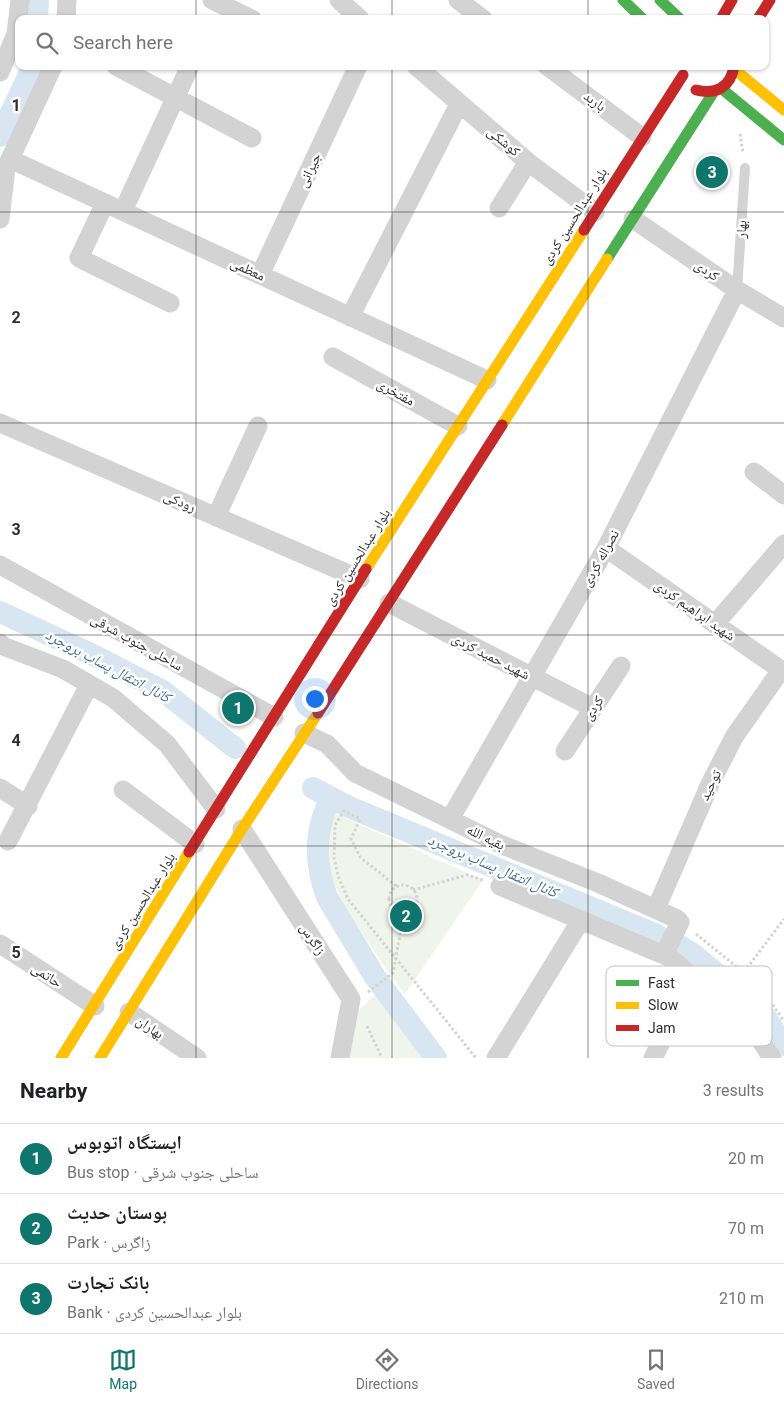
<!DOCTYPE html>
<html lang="en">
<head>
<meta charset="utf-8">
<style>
  :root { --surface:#fff; --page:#f2f2f2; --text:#202124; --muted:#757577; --line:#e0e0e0; --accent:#0f766e }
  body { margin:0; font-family:Roboto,"Noto Naskh Arabic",sans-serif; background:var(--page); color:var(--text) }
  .you { position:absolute; left:314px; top:698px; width:18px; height:18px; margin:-12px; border:4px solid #fff; border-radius:50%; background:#1a73e8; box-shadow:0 0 0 8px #1a73e833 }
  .badge { display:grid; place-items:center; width:32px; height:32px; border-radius:50%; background:var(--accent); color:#fff; font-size:16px; font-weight:700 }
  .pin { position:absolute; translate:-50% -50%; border:2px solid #fff; box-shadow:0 1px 5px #0006 }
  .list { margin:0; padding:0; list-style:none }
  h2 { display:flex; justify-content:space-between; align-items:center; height:65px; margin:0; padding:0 20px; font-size:21px }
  h2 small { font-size:16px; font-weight:400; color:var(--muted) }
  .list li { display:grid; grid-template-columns:32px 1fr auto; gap:15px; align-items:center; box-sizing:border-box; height:70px; padding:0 20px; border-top:1px solid var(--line) }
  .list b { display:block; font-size:19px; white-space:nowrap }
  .list p { margin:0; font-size:16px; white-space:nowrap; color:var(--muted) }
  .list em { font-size:16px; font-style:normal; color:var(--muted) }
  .icon { flex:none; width:28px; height:28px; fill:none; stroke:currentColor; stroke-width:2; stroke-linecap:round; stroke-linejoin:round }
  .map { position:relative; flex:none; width:784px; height:1058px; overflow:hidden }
  .search { position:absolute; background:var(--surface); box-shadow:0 1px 4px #0004; left:15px; right:15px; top:15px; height:55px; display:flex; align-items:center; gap:12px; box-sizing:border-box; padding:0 18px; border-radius:10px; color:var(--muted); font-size:19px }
  .sheet { height:275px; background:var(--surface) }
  nav { display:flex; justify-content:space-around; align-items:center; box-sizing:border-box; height:70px; border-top:1px solid var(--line); background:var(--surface); font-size:14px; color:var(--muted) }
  nav a { display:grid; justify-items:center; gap:2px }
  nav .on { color:var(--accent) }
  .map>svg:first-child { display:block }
</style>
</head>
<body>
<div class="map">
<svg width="784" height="1058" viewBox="0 0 784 1058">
  <rect width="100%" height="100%" fill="#fff"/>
  <path fill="#f0f5ec" d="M332,812L483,880L405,994C383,964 324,885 324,850C324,838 329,824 332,812Z
    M376,994L424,1058H346L355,1013Z"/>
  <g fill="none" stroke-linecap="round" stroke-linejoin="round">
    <path stroke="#d8e6f2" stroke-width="22" d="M37,19L38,0
      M0,136L33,66
      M0,612L93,655L163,691L235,748
      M313,788L349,807L657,935
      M330,797C326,809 320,822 319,835C316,855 320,878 327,897L375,977L436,1058
      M680,946L693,954L762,1012L784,1045"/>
    <path stroke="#d3d3d3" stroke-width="3" stroke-dasharray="2.5 2.5" stroke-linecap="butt" d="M740,134L743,153
      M389 899a14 14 0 1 1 28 0a14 14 0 1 1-28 0Z
      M396,886L360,857L351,839L360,819L344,811L335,825L334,858L338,876L348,899L476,1058
      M413,890L467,875L483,880
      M696,934L758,984L784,1021
      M744,972L784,919
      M368,992L393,973L404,913
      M367,1026L382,1058"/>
    <path stroke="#d3d3d3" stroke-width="10" d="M737,290L745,168"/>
    <path stroke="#d3d3d3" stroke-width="19" d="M212,0L252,19
      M339,0L360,19
      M458,0L483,19
      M66,19L67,0
      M116,66L252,138
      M416,66L528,162L595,212
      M547,66L642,137
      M0,72L16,34L20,0
      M10,159L487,380
      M105,203L79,258L170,303
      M499,208L528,162
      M123,211L190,66
      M0,219L6,168L53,66
      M633,219L737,290L784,318
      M260,275L358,66
      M350,317L459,104
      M333,357L458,426
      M0,423L360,579
      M754,472L784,495
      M216,517L258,426
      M606,548L784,672
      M0,565L274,717
      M389,603L593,708
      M715,624L784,544
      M0,643L3,646L63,669L113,698L167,744L216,809
      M304,733L327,744L355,773L500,844L598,883L677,919L680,922L664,955
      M565,751L621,666
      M0,788L28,806
      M123,790L195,844
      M450,819L606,548L737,290
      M242,829L351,999L340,1058
      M8,841L89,685
      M500,886L671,958L759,1038L772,1058
      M656,909L710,784L734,737L781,670
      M0,944L95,1006
      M129,1012L197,1058
      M496,1058L581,920
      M653,1058L693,980"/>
    <path stroke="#4caf50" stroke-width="11" d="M623,0L643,19
      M660,0L680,19
      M722,89L784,140
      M607,259L713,93"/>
    <path stroke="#ffc107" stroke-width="11" d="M734,69L784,110
      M502,425L607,259
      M366,569L584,230
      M61,1058L189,852
      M100,1058L242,829L318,713"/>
    <path stroke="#c62828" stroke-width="11" d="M721,19L732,0
      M758,19L770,0
      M696,90C716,95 731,87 734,66
      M584,230L683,75
      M318,713L502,425
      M189,852L366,569"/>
  </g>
  <path fill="none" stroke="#2e2e2e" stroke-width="1" stroke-opacity="0.55" d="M196,0V19M392,0V19M588,0V19M196,66V1058M392,66V1058M588,66V1058M0,212H784M0,423H784M0,635H784M0,846H784"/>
  <g text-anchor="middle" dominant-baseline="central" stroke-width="5" stroke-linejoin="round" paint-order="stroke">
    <g font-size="14" fill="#2e2e2e" stroke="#fff">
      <text transform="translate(595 101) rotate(37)">باربد</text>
      <text transform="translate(504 141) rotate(40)">کوشکی</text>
      <text transform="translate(309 170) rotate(-65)">جیرانی</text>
      <text transform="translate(574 216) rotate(-58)">بلوار عبدالحسین کردی</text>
      <text transform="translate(741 229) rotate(-86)">بهار</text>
      <text transform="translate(248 269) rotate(25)">معظمی</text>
      <text transform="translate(707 270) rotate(34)">کردی</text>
      <text transform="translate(396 392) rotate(29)">مفتخری</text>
      <text transform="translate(180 501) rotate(23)">رودکی</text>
      <text transform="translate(357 557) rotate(-58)">بلوار عبدالحسین کردی</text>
      <text transform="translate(600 558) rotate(-61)">نصراله کردی</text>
      <text transform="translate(695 610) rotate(35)">شهید ابراهیم کردی</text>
      <text transform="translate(137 642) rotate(29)">ساحلی جنوب شرقی</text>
      <text transform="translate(491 656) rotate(27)">شهید حمید کردی</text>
      <text transform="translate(593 708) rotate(-57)">کردی</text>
      <text transform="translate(710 785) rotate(-64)">توحید</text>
      <text transform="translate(486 837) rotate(26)">بقیه الله</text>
      <text transform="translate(142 901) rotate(-58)">بلوار عبدالحسین کردی</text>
      <text transform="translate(313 939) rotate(57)">زاگرس</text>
      <text transform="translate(47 975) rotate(33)">حاتمی</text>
      <text transform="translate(150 1027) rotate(34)">بهاران</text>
    </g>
    <g font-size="15" font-style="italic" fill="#3c6a91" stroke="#fff">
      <text transform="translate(108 666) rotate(28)">کانال انتقال پساب بروجرد</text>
      <text transform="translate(493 866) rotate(23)">کانال انتقال پساب بروجرد</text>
    </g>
  </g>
  <rect x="606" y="966" width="166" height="80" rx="8" fill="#fff" stroke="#c0c0c0" stroke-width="1"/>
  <rect x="616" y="980" width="23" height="6" fill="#4caf50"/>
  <rect x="616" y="1002" width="23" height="7" fill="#ffc107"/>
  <rect x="616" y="1025" width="23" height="6" fill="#c62828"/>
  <g font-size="14" fill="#2e2e2e">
    <text x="648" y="988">Fast</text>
    <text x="648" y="1010">Slow</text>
    <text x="648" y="1033">Jam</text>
  </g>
  <g font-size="16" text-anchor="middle" font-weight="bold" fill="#2e2e2e" stroke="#fff" stroke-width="5" stroke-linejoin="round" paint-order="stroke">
    <text x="16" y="111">1</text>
    <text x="16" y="323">2</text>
    <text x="16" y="535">3</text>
    <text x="16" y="746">4</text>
    <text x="16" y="958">5</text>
  </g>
</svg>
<div class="you"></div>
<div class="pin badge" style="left:238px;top:708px">1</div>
<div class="pin badge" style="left:406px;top:916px">2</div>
<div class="pin badge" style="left:712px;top:172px">3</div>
<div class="search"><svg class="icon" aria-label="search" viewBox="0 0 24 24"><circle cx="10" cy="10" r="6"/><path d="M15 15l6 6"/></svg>Search here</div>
</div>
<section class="sheet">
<h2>Nearby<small>3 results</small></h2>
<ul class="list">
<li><span class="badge">1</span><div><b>ایستگاه اتوبوس</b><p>Bus stop · ساحلی جنوب شرقی</p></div><em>20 m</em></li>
<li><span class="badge">2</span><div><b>بوستان حدیث</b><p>Park · زاگرس</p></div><em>70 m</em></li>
<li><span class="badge">3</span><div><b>بانک تجارت</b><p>Bank · بلوار عبدالحسین کردی</p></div><em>210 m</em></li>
</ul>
</section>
<nav>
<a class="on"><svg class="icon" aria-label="map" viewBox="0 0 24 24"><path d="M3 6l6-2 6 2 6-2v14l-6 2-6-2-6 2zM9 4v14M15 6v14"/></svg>Map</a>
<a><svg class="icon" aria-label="directions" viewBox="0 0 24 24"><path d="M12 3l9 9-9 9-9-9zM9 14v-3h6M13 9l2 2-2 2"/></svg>Directions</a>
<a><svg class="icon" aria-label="saved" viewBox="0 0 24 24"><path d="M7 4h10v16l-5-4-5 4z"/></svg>Saved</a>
</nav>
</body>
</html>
